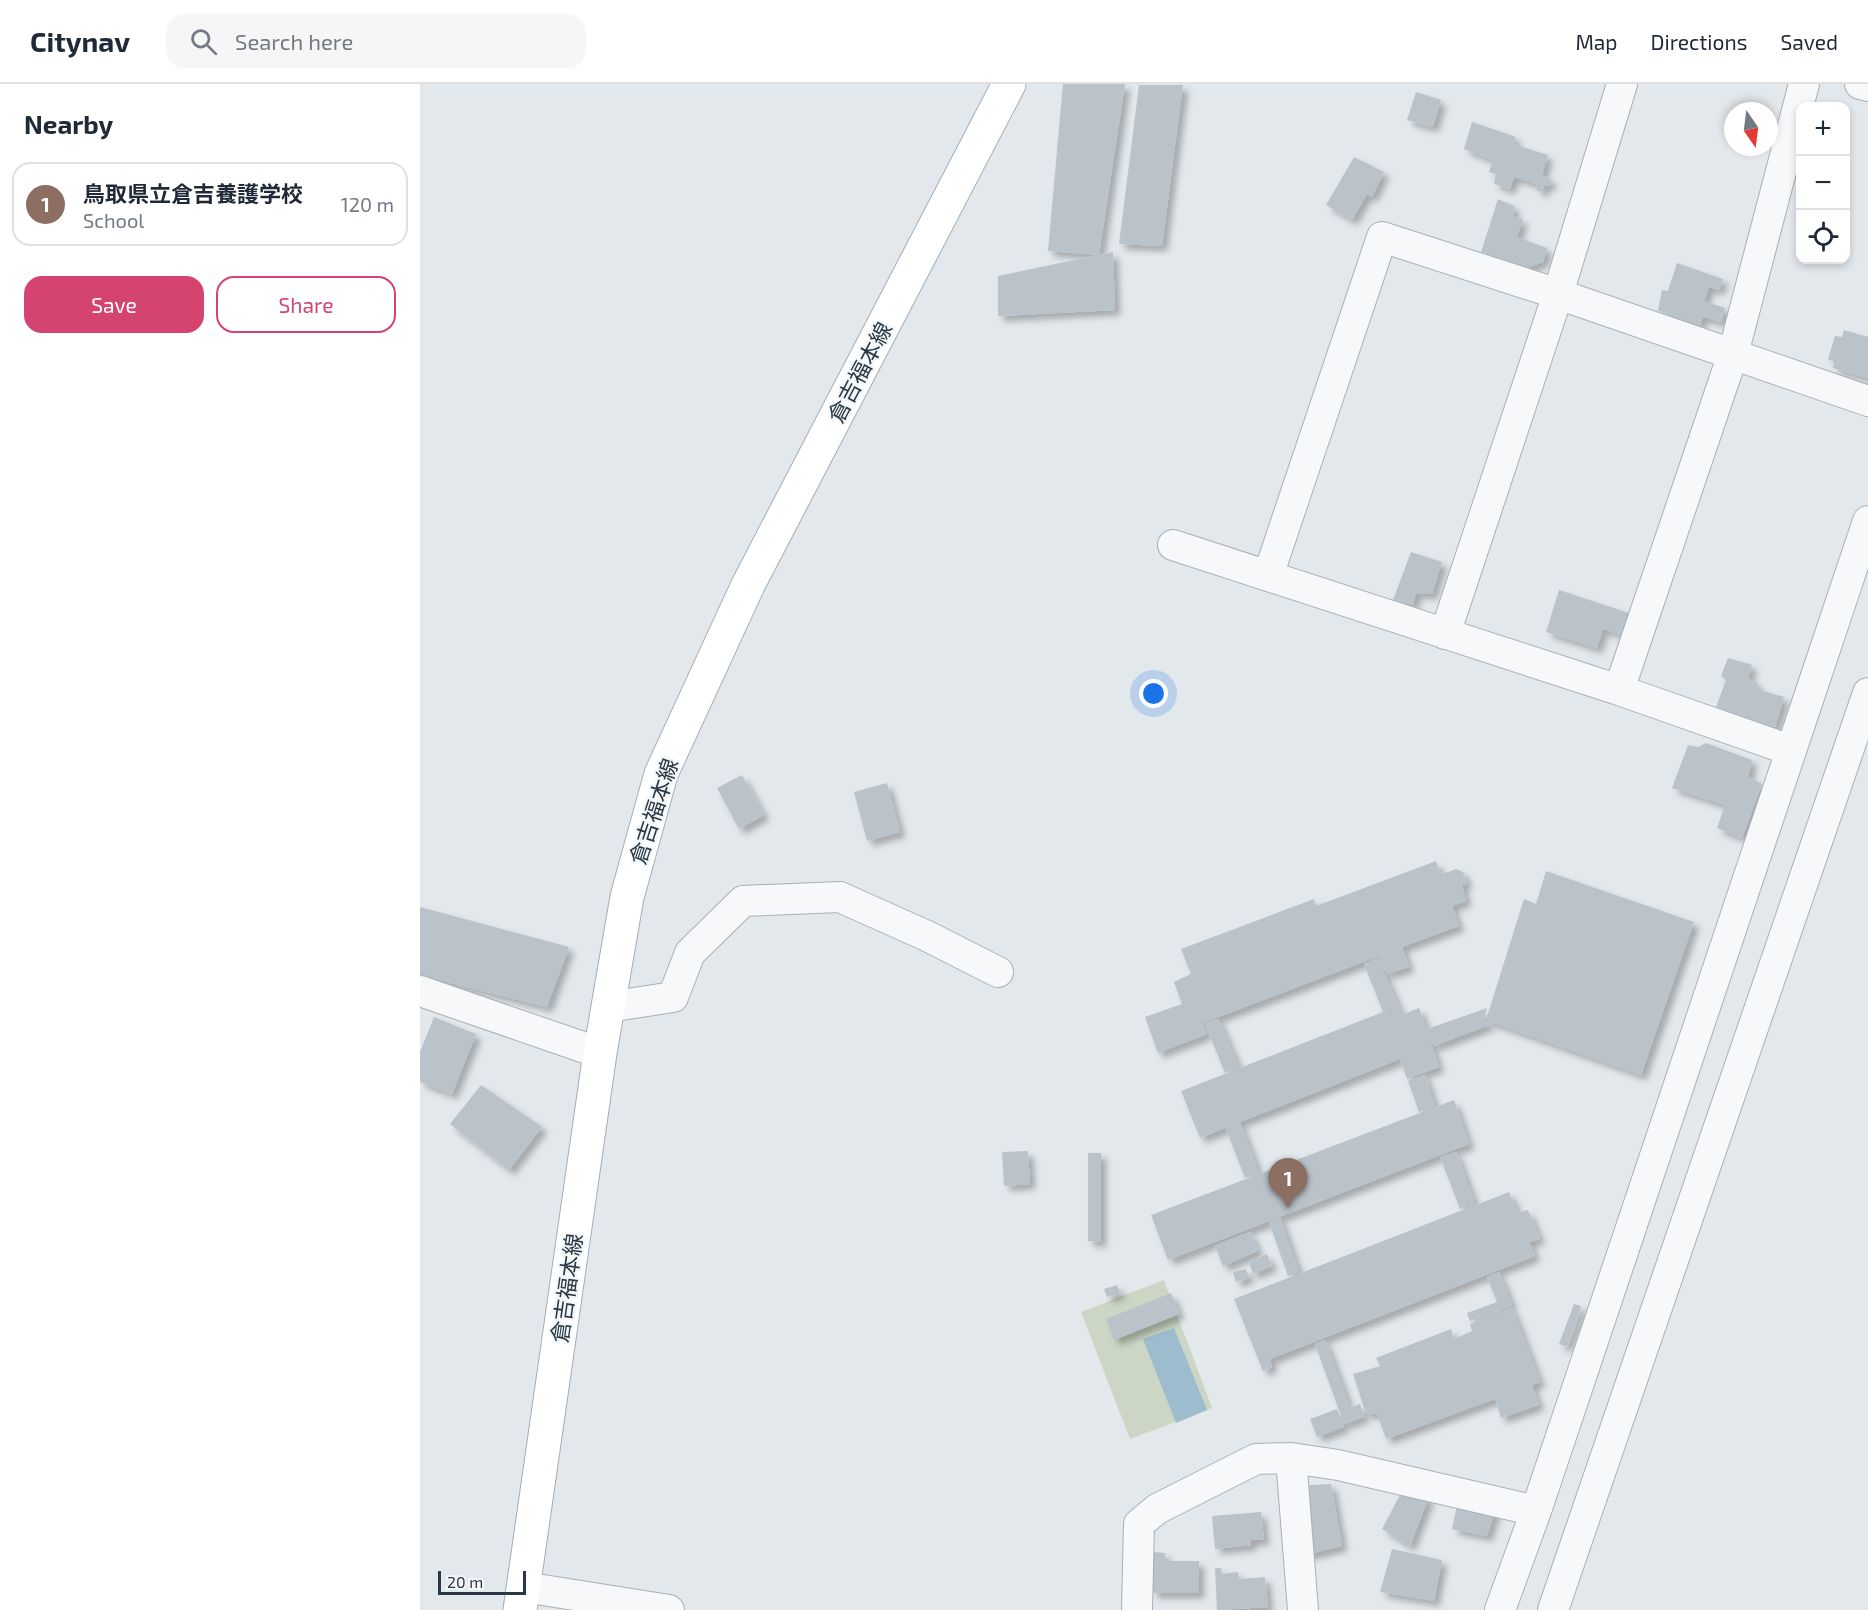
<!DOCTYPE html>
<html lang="en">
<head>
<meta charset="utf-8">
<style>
  :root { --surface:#fff; --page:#f6f6f7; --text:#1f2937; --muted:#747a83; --line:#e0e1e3; --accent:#d54470 }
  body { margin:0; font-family:"Exo 2","Noto Sans JP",sans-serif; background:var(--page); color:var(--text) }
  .controls { position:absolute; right:18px; top:18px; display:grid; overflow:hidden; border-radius:12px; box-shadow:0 3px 9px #0003 }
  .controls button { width:54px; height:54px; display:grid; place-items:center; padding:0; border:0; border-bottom:2px solid var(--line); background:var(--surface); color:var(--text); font:30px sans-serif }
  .compass { position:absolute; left:1304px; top:18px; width:54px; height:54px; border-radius:50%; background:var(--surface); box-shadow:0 3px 9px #0003; rotate:166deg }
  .scale { position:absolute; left:18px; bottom:15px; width:88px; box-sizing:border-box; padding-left:6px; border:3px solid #2a3845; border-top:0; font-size:16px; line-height:21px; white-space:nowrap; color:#2a3845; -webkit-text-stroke:4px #f3f7f9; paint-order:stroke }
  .you { position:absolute; left:734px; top:610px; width:21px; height:21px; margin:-15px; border:4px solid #fff; border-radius:50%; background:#1a73e8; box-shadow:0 0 0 9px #1a73e833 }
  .badge { display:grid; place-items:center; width:39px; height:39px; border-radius:50%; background:var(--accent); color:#fff; font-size:20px; font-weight:700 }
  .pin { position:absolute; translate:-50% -50px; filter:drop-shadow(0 2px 3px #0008) }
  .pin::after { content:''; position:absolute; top:32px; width:21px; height:18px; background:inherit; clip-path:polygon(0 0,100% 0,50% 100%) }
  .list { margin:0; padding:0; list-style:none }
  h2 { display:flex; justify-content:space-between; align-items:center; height:78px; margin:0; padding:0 24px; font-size:26px }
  h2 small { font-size:20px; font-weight:400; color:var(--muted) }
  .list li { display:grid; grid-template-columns:39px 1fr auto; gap:18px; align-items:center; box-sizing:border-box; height:84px; margin:0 12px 12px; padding:0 12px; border:2px solid var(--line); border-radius:18px }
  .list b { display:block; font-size:22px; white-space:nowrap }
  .list p { margin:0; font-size:20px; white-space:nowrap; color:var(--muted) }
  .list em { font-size:20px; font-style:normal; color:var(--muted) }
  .actions { display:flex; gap:12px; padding:18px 24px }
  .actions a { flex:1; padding:14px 0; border:2px solid var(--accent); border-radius:18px; text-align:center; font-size:21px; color:var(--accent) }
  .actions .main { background:var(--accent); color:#fff }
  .icon { flex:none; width:33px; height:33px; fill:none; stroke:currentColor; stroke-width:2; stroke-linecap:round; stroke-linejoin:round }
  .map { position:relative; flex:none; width:1448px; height:1526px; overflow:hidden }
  header { display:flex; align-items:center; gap:36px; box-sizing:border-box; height:84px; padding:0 30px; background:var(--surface); border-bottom:2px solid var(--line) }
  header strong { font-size:28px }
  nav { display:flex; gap:33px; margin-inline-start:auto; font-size:21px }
  .search { width:420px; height:54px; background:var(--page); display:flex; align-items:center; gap:15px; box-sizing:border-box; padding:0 21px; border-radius:18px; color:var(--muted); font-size:22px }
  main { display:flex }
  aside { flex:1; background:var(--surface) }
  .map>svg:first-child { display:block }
</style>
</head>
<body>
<header>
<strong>Citynav</strong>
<div class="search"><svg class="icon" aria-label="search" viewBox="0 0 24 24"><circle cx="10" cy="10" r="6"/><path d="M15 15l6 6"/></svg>Search here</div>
<nav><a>Map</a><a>Directions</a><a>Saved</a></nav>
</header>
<main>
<aside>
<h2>Nearby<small></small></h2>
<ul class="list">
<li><span class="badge" style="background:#8d6e63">1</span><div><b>鳥取県立倉吉養護学校</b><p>School</p></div><em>120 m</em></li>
</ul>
<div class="actions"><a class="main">Save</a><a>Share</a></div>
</aside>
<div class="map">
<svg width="1448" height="1526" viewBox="0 0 1448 1526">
  <defs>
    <filter id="shadow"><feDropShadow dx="5.5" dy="5.5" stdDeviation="3" flood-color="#0004"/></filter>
  </defs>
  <rect width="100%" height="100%" fill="#e3e8ec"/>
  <path fill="#cbd6c4" d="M744,1196L792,1324L710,1355L661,1228Z"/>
  <path fill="#9dbccd" d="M754,1244L787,1326L756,1339L723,1255Z"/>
  <path fill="#bac2ca" filter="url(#shadow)" d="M643,0H705L679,171L628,167Z
    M719,1H763L742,162L699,160Z
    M996,8L1021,16L1013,43L987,36Z
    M1052,38L1096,53L1093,60L1128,71L1122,91L1132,96L1130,101L1124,102L1122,108L1116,106L1117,100L1094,93L1090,105L1074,100L1076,90L1069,88L1073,76L1044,65Z
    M934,73L964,88L952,113L947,110L932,136L906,121Z
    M1078,115L1094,122L1093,133L1103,135L1097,153L1127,164L1123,178L1107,184L1061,168Z
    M693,168L695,226L578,232V192Z
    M1257,179L1303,195L1299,206L1289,203L1284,217L1305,224L1301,238L1283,233L1280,241L1238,227L1242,206L1248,207Z
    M1424,246L1448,253V294L1413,284L1414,278L1408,275L1415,252L1422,253Z
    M991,468L1022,478L1012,510L996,509L993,521L973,516Z
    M1139,506L1209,529L1201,551L1183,545L1177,564L1126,548Z
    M1308,574L1332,581L1328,595L1338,599L1336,605L1364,613L1355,643L1296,623L1306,596L1301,592Z
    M1286,659L1332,676L1328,693L1342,700L1322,754L1297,744L1305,721L1252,704L1268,661L1278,663Z
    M322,691L344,731L319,745L297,704Z
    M467,699L480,748L447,757L434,708Z
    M1016,777L1028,811L1022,790L1036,785L1043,788L1047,799L1042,801L1046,817L1032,822L1039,842L982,863L989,883L967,890L959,872L783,939L787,950L738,969L725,933L762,920L754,898L771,890L761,865L894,815L896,822Z
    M1126,787L1274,838L1221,991L1066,936L1104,815L1116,820Z
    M0,823L149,863L127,923L0,891Z
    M958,874L981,929L973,933L970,925L967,926L971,935L999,924L1019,983L987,995L980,975L780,1054L761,1007L963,928L944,880Z
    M1067,924L1063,937L1072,940L1014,962L1007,945Z
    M14,933L56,950L32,1010L0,998V968Z
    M798,935L819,983L805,989L785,940Z
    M1005,991L1015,1022L999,1028L988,997Z
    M61,1001L122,1043L89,1086L30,1040Z
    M1034,1016L1049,1060L748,1176L731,1131Z
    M820,1039L839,1089L825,1094L806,1045Z
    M608,1067L610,1100L584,1102L582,1068Z
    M1036,1068L1055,1120L1040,1125L1020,1073Z
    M668,1069H681V1158L668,1157Z
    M1089,1108L1098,1129L1108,1126L1120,1155L1109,1158L1115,1172L850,1275L852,1283L843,1287L814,1215Z
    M860,1134L879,1188L868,1192L849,1138Z
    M830,1148L838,1167L803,1182L795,1162Z
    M847,1170L852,1182L833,1190L829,1178Z
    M826,1185L829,1194L816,1198L813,1188Z
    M1079,1188L1092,1222L1050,1237L1047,1229L1077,1218L1067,1193Z
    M697,1201L700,1209L687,1213L684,1205Z
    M751,1209L759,1230L694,1256L686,1235Z
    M1154,1220L1161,1222L1147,1263L1139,1260Z
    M1092,1224L1120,1298L1112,1301L1119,1321L1081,1334L1075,1315L966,1355L957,1329L946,1330L933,1290L960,1282L956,1274L1031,1245L1034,1255L1052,1247L1050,1240Z
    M905,1256L930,1324L940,1320L944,1333L924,1340L895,1260Z
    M917,1325L924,1343L897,1353L890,1335Z
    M911,1400L922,1462L886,1471L873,1402Z
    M983,1405L1009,1413L990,1462L962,1445Z
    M1038,1417L1076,1424L1067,1452L1032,1445Z
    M841,1428L844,1456H831V1461L795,1465L792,1432Z
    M972,1465L1022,1476L1014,1517L960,1508Z
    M732,1468L745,1469V1477H779V1509H732Z
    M795,1484H801L802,1490L818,1488L819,1495L845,1493L848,1523L797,1526Z"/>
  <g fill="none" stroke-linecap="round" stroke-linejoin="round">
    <g stroke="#a8b0b7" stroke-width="32">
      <path id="minor" d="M1440,0L1448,2
        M753,461L1199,606L1370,666
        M848,492L962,153L1138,210L1448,317
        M1025,550L1138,210L1202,0
        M1199,606L1313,270L1384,0
        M0,907L180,969
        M188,923L253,913L270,869L323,817L420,813L507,852L578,888
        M871,1374L883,1526
        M104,1503L249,1526
        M717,1526L719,1440L737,1425L836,1375L871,1374L918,1381L1116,1427
        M1080,1526L1116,1427L1448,437
        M1133,1526L1448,609"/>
    </g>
    <g stroke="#a2aeb8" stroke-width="35">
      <path id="major" d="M100,1526L180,969L207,813L241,690L328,501L589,0"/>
    </g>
    <use href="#minor" stroke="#f6f8fa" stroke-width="30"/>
    <use href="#major" stroke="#fff" stroke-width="33"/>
  </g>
  <g text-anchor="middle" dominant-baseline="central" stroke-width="4.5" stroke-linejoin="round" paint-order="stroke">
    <g font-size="22" fill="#2a3845" stroke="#f3f7f9">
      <text transform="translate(439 288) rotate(-62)">倉吉福本線</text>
      <text transform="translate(233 727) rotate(-72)">倉吉福本線</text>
      <text transform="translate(146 1204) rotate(-82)">倉吉福本線</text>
    </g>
  </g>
</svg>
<div class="controls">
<button>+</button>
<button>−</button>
<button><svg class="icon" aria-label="locate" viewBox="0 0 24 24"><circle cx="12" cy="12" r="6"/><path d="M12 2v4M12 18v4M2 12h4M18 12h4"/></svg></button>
</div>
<svg class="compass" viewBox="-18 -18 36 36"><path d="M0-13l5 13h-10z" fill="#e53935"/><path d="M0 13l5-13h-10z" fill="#747a83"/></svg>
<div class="scale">20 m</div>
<div class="you"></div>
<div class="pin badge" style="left:868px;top:1124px;background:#8d6e63">1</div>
</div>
</main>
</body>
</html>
